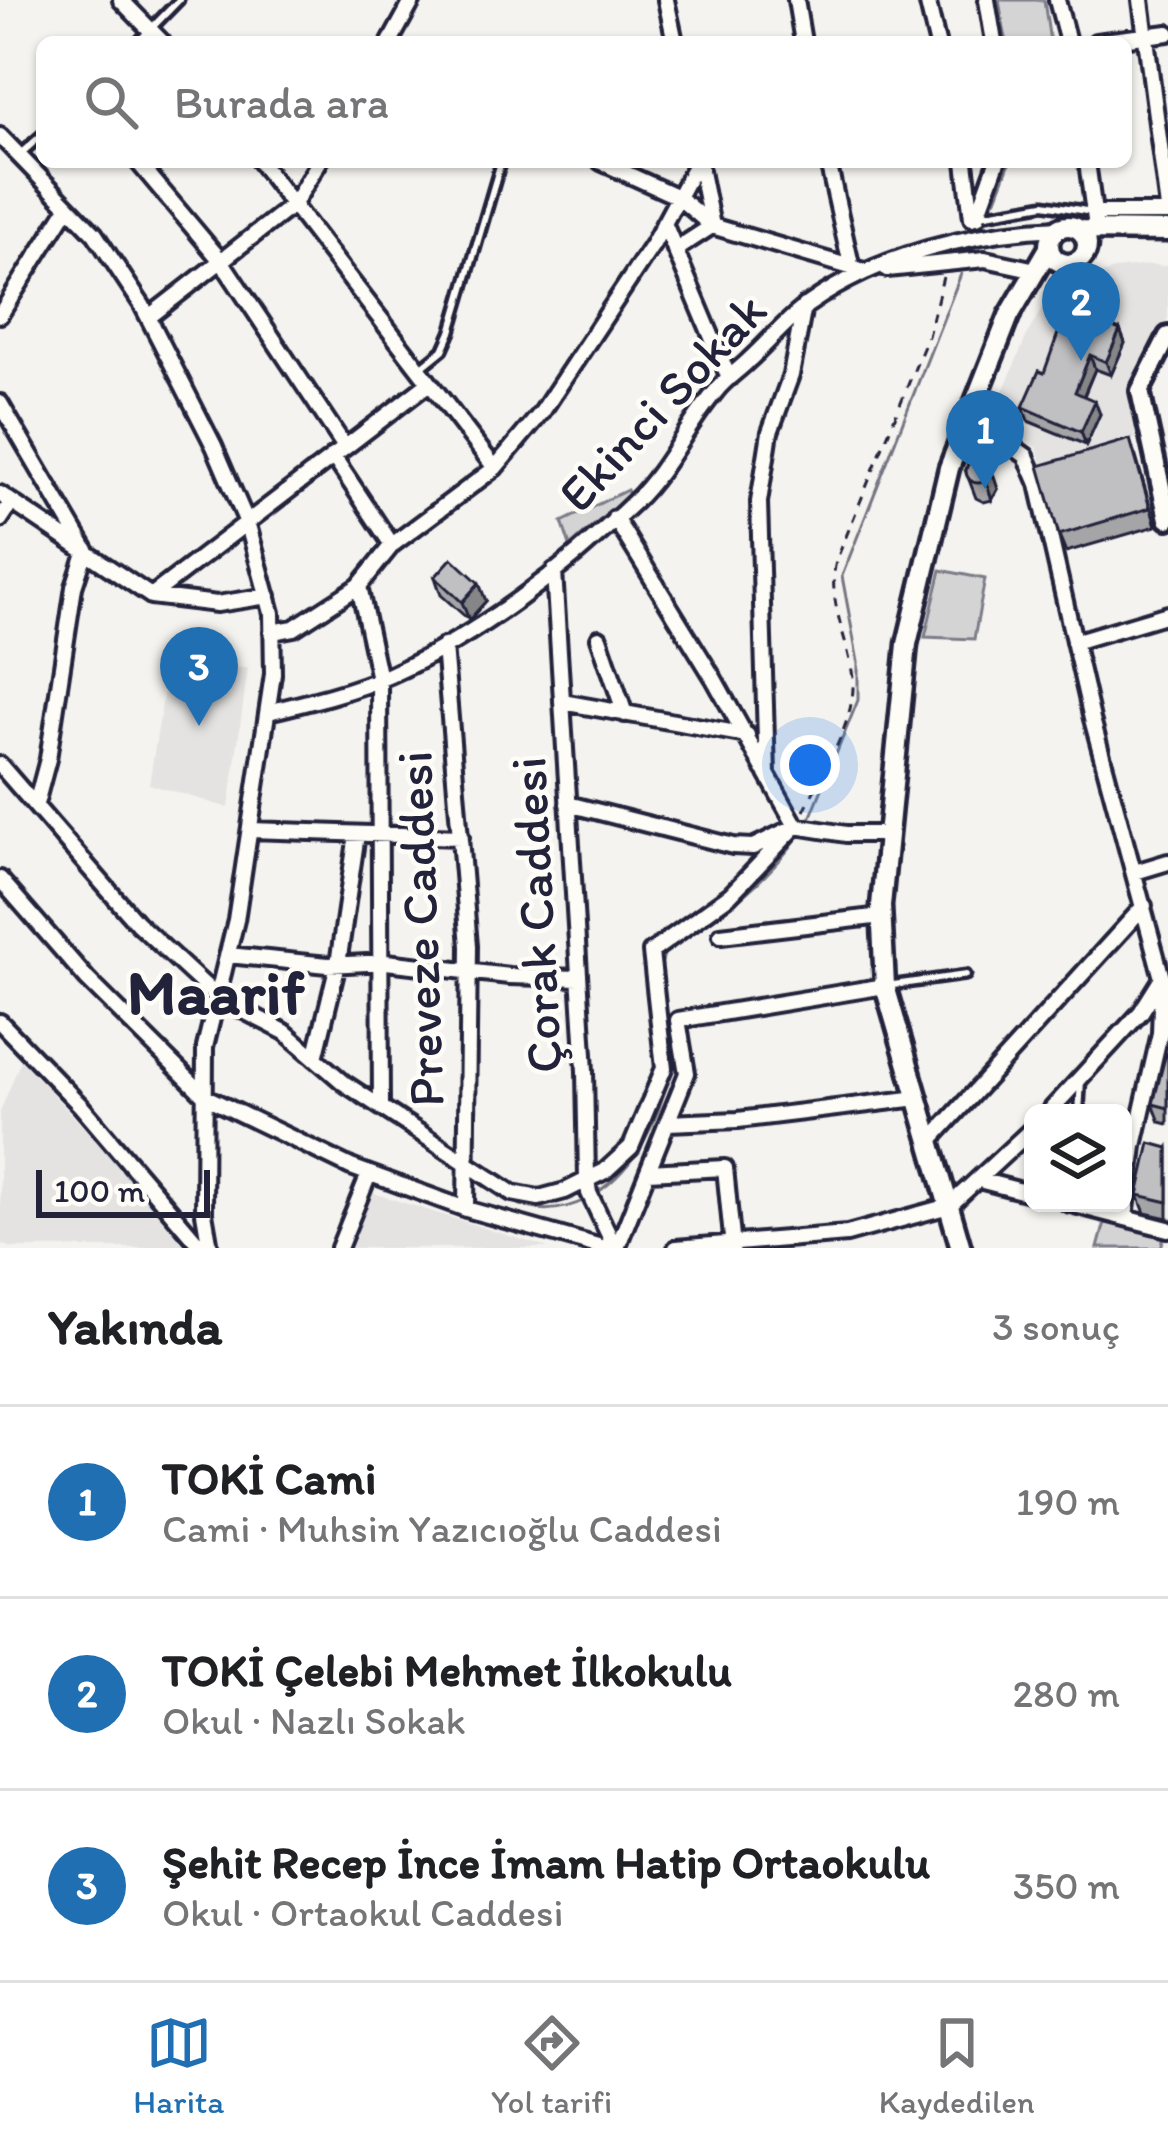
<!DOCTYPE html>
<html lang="tr">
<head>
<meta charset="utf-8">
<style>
  :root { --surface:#fff; --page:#f2f2f2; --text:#202124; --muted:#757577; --line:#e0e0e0; --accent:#1f6fb2 }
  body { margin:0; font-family:Itim,sans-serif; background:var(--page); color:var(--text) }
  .controls { position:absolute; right:36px; bottom:36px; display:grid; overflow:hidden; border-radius:18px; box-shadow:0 3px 9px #0004 }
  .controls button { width:108px; height:108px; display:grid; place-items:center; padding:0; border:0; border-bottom:3px solid var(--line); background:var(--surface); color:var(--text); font:60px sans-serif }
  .scale { position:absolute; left:36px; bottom:30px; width:174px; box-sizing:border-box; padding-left:12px; border:6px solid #22223b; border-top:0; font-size:33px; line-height:42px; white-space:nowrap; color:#22223b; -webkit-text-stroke:9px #fdfcf7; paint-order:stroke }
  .you { position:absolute; left:810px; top:765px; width:42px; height:42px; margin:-30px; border:9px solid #fff; border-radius:50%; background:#1a73e8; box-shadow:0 0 0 18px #1a73e833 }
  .badge { display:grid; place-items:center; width:78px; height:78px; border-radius:50%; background:var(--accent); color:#fff; font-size:39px; font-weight:700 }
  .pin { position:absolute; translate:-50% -99px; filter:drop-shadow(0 3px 6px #0008) }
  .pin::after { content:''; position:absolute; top:63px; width:42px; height:36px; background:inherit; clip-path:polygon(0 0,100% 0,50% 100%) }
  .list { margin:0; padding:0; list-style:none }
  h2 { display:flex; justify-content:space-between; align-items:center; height:156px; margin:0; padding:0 48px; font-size:51px }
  h2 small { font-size:39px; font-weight:400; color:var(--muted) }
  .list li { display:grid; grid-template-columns:78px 1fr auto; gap:36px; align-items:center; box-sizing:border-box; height:192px; padding:0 48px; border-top:3px solid var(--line) }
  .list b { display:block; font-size:45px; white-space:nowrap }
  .list p { margin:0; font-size:39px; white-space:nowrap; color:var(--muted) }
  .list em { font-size:39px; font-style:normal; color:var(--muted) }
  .icon { flex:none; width:66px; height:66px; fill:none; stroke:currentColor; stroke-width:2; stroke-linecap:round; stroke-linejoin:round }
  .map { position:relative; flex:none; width:1168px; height:1248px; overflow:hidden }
  .search { position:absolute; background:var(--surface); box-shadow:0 3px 9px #0004; left:36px; right:36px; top:36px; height:132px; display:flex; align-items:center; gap:30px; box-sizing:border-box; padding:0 42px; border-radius:18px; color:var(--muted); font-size:45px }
  .sheet { height:732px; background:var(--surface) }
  nav { display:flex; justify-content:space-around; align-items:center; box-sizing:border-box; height:168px; border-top:3px solid var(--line); background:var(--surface); font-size:33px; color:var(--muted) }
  nav a { display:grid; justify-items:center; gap:6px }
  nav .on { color:var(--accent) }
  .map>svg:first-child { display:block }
</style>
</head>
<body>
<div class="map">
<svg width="1168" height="1248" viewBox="0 0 1168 1248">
  <rect width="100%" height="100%" fill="#f4f3ef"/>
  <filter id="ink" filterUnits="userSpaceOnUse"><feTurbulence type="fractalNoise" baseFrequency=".00833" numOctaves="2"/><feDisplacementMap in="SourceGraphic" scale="24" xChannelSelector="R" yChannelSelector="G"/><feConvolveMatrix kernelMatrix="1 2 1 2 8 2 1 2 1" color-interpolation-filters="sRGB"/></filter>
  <g filter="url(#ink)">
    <path fill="#e4e3e2" d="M1149,265L1168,266V318L1133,389L1136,439L1049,465L1042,464L1037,448L995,420L993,415L1028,333L1043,306L1076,284L1116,269Z
      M168,666L248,668L229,808L149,784Z
      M21,1060L126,1173L186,1248H12L0,1243V1112Z
      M370,1192L548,1248H352Z"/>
    <path fill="#d5d4d5" stroke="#7c7b88" stroke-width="3" d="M999,0H1044L1050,42H1006Z
      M627,490L629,495L570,546L562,522Z
      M941,570L985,579L974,639L925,637Z
      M1105,1222L1164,1236L1161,1248H1098Z"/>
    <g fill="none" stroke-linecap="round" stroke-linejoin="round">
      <path stroke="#757582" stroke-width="3" d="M997,0L1007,42
        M995,201L1010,162
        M811,816L858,700V662L842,576L961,274
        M89,877L145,942L209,1000
        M223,1010L262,1027
        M670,1064C674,1028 651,986 665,952C714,920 769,882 801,832
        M385,1118L461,1170
        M475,1179C514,1205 541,1222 587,1199
        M595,1194C636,1167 659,1121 669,1073"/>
      <g stroke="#22223b" stroke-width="15">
        <path id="service" d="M138,42L179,0
          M19,155L42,135
          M981,215L1044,204L1092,212
          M422,367L443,350L451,332L501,162
          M886,986L966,975
          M1079,1113L1081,1080"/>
      </g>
      <g stroke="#22223b" stroke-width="22">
        <path id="minor" d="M121,0L162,42
          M666,0L675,42
          M796,0L803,42
          M927,0L937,42
          M987,0L994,42
          M1057,0L1068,42
          M1141,0L1168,208
          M390,42L413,0
          M1096,42L1168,33
          M0,136L95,234L142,305L214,446L248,525L272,613L273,674L236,920L205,1047L204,1213L210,1248
          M138,162L222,262L345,447
          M260,162L495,468
          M601,162L678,197L712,226L864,271
          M828,162L852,269
          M965,162L972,218
          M1087,162L1095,220
          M1095,213H1168
          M977,217L997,162
          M664,223L729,378
          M675,250L712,226L699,162
          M887,269L985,259L1036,270
          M0,315L68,207
          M149,317L294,204L319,162
          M0,403L86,550L74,587L48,759L36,804
          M970,416L1026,456L1038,484L1092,719L1162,978L1160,1033L1134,1146L1125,1218
          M333,456L392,545
          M0,494L151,596L217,604L268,596
          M615,518L714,679L764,769
          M0,520L12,502
          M554,571L585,1071L587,1179L589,1193L615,1248
          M359,586L392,545L495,468L542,412L653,244L697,162
          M151,596L428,384
          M272,632L294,628L359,586L379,679L381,1107
          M599,638L625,714
          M1074,642L1168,614
          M444,646L469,946L466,1209
          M562,702L747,735
          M268,712C309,702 351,692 390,675C479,635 565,569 635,501C668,469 686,426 716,391C725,379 738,371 749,360C769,342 787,319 809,304C878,255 974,231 1059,228
          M0,765L137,923L217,997L285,1032L344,1083L512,1193L539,1198L565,1191L605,1171L631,1147L664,1068L651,952L730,895L796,826L767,774L759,502L770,432L791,375L804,306
          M568,804L733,846L753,847L796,826L846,834H888
          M250,830L461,837
          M1135,872L1168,862
          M0,879L87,979L206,1097L351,1167L466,1209L605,1248
          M721,935L882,916
          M228,955L328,965L386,962L509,976L579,978
          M0,1022L81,1106L202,1248
          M315,1058L338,964L357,834
          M1048,1113L1141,1012L1161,980
          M668,1123L738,1120L918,1098
          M930,1141L1144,906
          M648,1172L725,1168L733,1248
          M979,1180L1033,1194
          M1067,1203L1168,1229
          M339,1248L369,1174
          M617,1248L687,1073L678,1020L885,986
          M676,1248L847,1234L949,1206L1033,1128"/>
      </g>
      <g stroke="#22223b" stroke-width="26">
        <path id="tertiary" d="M1168,336L1140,391L1168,519"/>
      </g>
      <g stroke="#22223b" stroke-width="27">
        <path id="secondary" d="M1049 245a19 19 0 1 1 38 0a19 19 0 1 1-38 0Z
          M1080,230L1168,231
          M961,1248L885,986L881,906L907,644L949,468L1009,316L1049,248"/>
      </g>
      <path stroke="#22223b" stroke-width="3" stroke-dasharray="9 9" stroke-linecap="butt" d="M804,811C823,770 860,717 852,671C846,634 827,599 836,561L928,336L943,277"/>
      <use href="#service" stroke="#fdfcf7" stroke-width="6"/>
      <use href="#minor" stroke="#fdfcf7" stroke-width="14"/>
      <use href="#tertiary" stroke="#fdfcf7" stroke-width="16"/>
      <use href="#secondary" stroke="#fdfcf7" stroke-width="18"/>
    </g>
    <path fill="#a5a4a7" stroke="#22223b" stroke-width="3" d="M1120,330L1125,343L1111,375L1095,369L1084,396L1100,414L1086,445L1028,421L1023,407L1044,373Z
      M1136,457L1156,526L1066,552L1059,535Z
      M966,472L998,489L992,500L984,502L976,498Z
      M435,577L486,601L469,620L441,595Z
      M1168,1054V1124L1160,1122L1153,1104Z
      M1168,1148V1218L1145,1213L1138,1195Z"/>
    <path fill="#868688" stroke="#22223b" stroke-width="3" d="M1120,330L1125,343L1111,375L1106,362Z
      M1090,355L1095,369L1079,406L1075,392Z
      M1095,401L1100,414L1086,445L1081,432Z
      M992,471L998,489L992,500L986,482Z
      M479,583L486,601L469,620L462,602Z"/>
    <path fill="#c0bfc2" stroke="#22223b" stroke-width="3" d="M1067,308L1120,330L1106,362L1090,355L1075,392L1095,401L1081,432L1023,407L1039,371L1044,373Z
      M1130,439L1150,508L1059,535L1039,466Z
      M966 471a12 12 0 1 1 24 0a12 12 0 1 1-24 0Z
      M452,558L479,583L462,602L435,577Z
      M1166,1053L1168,1054V1108L1153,1104Z
      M1150,1143L1168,1148V1202L1138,1195Z"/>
  </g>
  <g text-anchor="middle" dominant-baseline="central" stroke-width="9" stroke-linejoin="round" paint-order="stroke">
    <g font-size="51" fill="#22223b" stroke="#fdfcf7">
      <text transform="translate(662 402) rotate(-47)">Ekinci Sokak</text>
      <text transform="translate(536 915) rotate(-93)">Çorak Caddesi</text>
      <text transform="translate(420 929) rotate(-92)">Preveze Caddesi</text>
    </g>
    <g font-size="63" font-weight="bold" fill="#22223b" stroke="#fdfcf7">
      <text x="216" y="992">Maarif</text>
    </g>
  </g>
</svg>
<div class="controls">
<button><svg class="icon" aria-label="layers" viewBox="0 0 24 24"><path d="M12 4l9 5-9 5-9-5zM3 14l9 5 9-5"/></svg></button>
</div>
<div class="scale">100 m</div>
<div class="you"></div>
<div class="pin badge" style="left:985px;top:489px">1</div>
<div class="pin badge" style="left:1081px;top:361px">2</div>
<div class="pin badge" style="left:199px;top:726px">3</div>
<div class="search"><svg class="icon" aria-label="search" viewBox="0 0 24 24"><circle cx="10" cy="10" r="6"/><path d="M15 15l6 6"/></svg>Burada ara</div>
</div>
<section class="sheet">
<h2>Yakında<small>3 sonuç</small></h2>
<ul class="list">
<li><span class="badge">1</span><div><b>TOKİ Cami</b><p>Cami · Muhsin Yazıcıoğlu Caddesi</p></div><em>190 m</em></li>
<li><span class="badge">2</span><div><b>TOKİ Çelebi Mehmet İlkokulu</b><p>Okul · Nazlı Sokak</p></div><em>280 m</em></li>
<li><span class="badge">3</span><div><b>Şehit Recep İnce İmam Hatip Ortaokulu</b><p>Okul · Ortaokul Caddesi</p></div><em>350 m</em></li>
</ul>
</section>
<nav>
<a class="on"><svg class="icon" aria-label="map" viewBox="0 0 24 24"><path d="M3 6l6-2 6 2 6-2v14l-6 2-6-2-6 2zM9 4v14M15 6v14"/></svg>Harita</a>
<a><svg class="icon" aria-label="directions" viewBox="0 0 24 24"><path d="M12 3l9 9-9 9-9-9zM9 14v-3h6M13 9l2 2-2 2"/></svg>Yol tarifi</a>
<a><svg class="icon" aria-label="saved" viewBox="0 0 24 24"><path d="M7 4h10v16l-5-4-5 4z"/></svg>Kaydedilen</a>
</nav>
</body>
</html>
